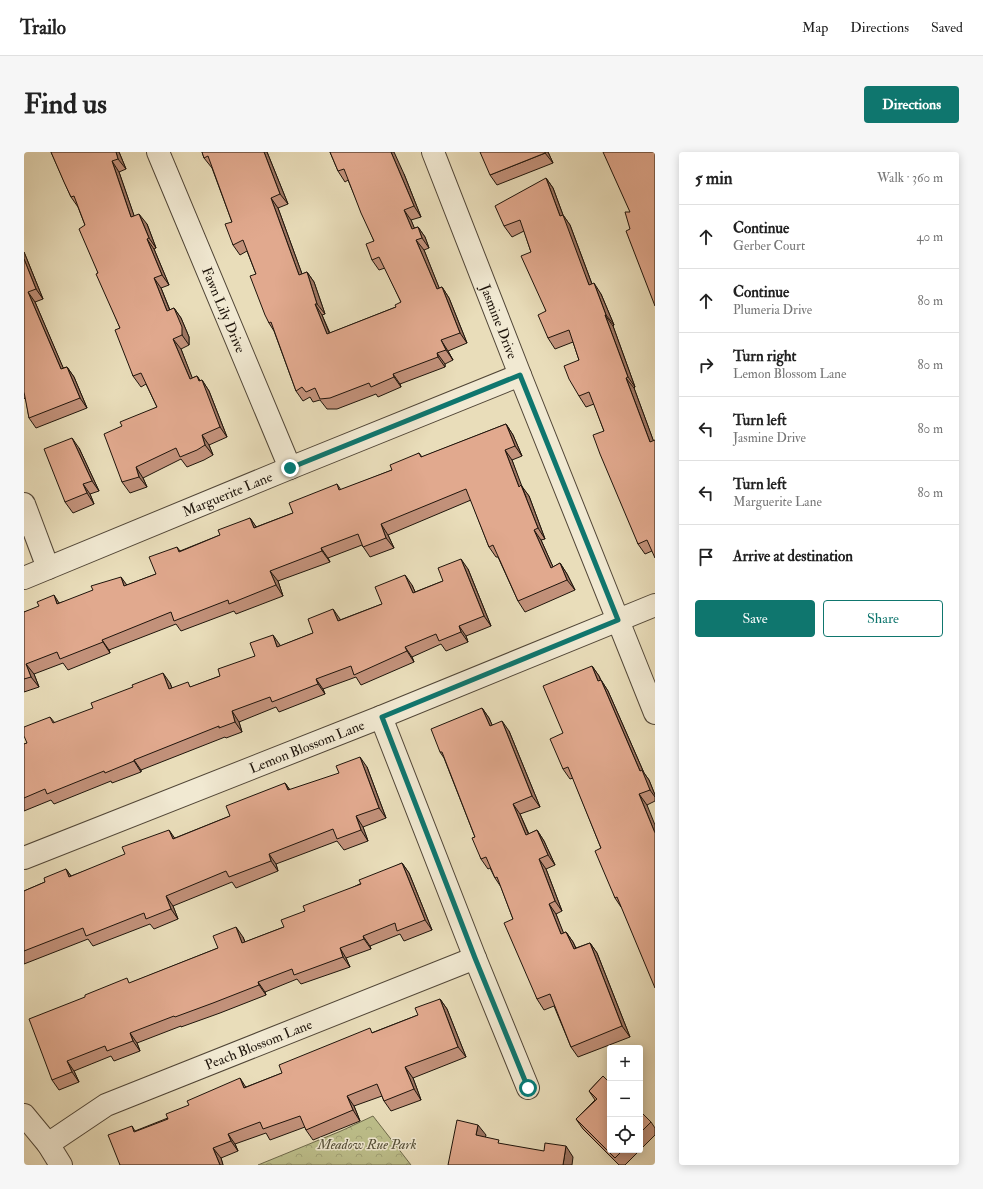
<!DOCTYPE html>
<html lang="en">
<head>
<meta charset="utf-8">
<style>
  :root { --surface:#fff; --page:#f6f6f6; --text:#222; --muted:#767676; --line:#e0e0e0; --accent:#0f766e }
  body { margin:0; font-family:"IM FELL Double Pica",serif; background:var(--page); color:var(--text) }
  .controls { position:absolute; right:12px; bottom:12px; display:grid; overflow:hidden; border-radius:4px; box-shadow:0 2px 10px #0003 }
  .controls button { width:36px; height:36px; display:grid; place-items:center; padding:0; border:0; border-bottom:1px solid var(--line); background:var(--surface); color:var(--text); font:20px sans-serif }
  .stop { position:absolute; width:12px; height:12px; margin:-9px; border:3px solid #0f766e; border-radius:50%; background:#fff }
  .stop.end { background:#0f766e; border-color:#fff; box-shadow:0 1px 4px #0008 }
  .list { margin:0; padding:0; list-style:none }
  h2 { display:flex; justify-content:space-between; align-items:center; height:52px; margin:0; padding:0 16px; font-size:17px }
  h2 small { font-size:13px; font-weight:400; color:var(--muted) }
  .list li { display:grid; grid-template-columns:26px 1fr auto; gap:12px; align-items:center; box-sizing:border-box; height:64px; padding:0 16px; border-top:1px solid var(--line) }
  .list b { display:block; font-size:15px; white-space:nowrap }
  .list p { margin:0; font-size:13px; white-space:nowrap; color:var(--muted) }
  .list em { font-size:13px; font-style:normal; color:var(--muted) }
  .actions { display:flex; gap:8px; padding:12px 16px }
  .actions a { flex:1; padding:9px 0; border:1px solid var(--accent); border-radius:4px; text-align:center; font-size:14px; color:var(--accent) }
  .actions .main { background:var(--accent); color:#fff }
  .icon { flex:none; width:22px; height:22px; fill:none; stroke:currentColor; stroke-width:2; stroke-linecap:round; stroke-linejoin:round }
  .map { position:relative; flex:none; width:631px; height:1013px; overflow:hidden; border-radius:4px }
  header { display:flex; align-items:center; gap:24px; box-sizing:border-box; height:56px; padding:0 20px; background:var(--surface); border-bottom:1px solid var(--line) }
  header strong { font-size:19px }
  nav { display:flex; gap:22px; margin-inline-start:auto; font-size:14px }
  .intro { display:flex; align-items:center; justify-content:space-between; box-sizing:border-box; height:96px; padding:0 24px }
  h1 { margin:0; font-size:28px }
  .button { padding:10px 18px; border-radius:4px; background:var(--accent); color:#fff; font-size:14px; font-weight:700 }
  main { display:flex; gap:24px; padding:0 24px }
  aside { flex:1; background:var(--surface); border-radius:4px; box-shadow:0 2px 10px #0003 }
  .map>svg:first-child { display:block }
</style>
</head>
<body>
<header>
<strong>Trailo</strong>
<nav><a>Map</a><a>Directions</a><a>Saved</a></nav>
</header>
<div class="intro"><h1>Find us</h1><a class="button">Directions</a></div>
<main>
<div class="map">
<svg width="631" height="1013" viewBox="0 0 631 1013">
  <defs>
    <pattern id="park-crowns" width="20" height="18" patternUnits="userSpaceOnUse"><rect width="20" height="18" fill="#bdbf8b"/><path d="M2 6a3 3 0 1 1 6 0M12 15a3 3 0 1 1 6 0" fill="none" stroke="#a2a377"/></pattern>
  </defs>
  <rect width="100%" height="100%" fill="#e9ddba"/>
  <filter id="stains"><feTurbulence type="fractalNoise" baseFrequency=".005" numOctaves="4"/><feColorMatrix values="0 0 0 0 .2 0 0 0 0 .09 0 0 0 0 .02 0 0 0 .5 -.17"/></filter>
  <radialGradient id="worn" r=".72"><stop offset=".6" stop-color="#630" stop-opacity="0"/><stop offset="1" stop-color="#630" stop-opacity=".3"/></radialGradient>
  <path fill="url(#park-crowns)" stroke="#6e6a4b" d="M349,964L387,1013H234L317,979Z"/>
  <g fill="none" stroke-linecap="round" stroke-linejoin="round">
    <g stroke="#514637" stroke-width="24">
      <g id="minor">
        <path id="s1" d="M134,0L266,316"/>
        <path id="s2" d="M409,0L496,223L631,561"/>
        <path d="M0,352L24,416"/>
        <path id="s3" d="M0,426L266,316L496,223"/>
        <path d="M357,565L451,806L504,936"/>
        <path id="s4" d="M0,706L357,565L631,453"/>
        <path d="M0,963L24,992L37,1013"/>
        <path id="s5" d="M24,992L82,953L451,806"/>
      </g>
    </g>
    <use href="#minor" stroke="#f1e9d2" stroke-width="22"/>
  </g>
  <path fill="#c2917a" stroke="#1e140b" d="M27,0H95L102,17L95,20L110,64L123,72L132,96L130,97L145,133L137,136L146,158L150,156L157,166L165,185V193L157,197L168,226L173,224L176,229L178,228L185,239L203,285L185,293L189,303L180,308L163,315L157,307L119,326L123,335L106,341L98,330V274L133,255L122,232L117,235L109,224L96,176L74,121L61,73L54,55L47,45Z
    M178,0H243L264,52L254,56L278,122L283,120L290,130L301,162L298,163L306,181L372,155L377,150L361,116L355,118L348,108L350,89L324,28L321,30L314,19L306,0L380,22L397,65L387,68L390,76L394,75L401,85L405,96L400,98L415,136L418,135L425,146L443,191L424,199L429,208L421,212V215L376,232L377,235L354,245L352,242L313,257H303L296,248L289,250L286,245L279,249L272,239L250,179L245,171L232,122L223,99L216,103L209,93L208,70L188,16L180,6Z
    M524,0L529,11L473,33L466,23Z
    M522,26L529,36L539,63L546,73L568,132L577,142L590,173L589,174L611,235L610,236L629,288L628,399L621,402L614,392L580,279L570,252L562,255L555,244V208L549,190L531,197L524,186L522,159L507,100L500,79L488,85L480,74Z
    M0,100L19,147L11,150L39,216L43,215L50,225L63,256L12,276L5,266L2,248L0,246Z
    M482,272L489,283L498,304L488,308L497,334L505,344L521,387L517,388L529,415L536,411L543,422L551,438L501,460L494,449L474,405H472L465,395L447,348L364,383L370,396L346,405L338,393L304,406L306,410L254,429L259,444L212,462L210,459L157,479L152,472L85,498L86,501L44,518L39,511L10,522L15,535L0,540V460L35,451L103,433L132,422L153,395L156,399L196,383L226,366L232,375L269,361L313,332L317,338L368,318L395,301L398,305Z
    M55,296L75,339L66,342L70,352L49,361L41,350Z
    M444,417L467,474L442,484L444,490L422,499L417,492L388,505L390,510L337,533L332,525L299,537L301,542L255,560L252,555L215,570L218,580L202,586L201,585L117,618V620L88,631L87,629L30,652L27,648L0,659V592L3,591L26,565L31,571L146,531L148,536L167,535L196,524L231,504L289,481L316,468L358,452L388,433L391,440L419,429Z
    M568,514L575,524L577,528L584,539L620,621L625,628L631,643V649L623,653L597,755L591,746L577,696L549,626L546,627L539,617V581Z
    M458,556L465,566L468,573L485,579L516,655L496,662L505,682L513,678L520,689L531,713L522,717L538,759L532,762L539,781L542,780L549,790L552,796L566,791L573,801L606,885L554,905L547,895L530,854L520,858L513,847L489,767L477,735L471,726L466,716L464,717L457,707L451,685L420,606L416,600Z
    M343,615L362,666L339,675L344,689L320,698L313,689L252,712L254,719L212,736L208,730L149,754L154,767L130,777L126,772L69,794L64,787L0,812V739L21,730L42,717L47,724L151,686L206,664L261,631L266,638Z
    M378,711L385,721L408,778L380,789L376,782L346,794L347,797L322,806L326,815L277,832L273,827L241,840L242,843L196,861L157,875V874L113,891L116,899L90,909L87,904L50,919L55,930L35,938L28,928L106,831L194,796L219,785L221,790L260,775L281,759Z
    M416,847L423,857L442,905L389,926L397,948L367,959L360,949L358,944L330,954L336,969L289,988L282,978L281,975L246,988L242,981L211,992L214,999L197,1006L199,1013H96L108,974L111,979L222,935L258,921L350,880L394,863Z
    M579,924L586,998H616V959L627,970L631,976V983L601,1013H595L559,977L552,967L571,948L565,939Z"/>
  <path fill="#9e7663" stroke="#1e140b" d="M92,0H95L102,17L94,7Z
    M240,0H243L264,52L256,42Z
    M367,0H370L380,22L397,65L390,54Z
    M521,0H524L529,11L521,1Z
    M88,9L95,20L114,75L107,65Z
    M522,26L529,36L539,63L546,73L572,143L565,133L536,64Z
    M247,46L254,56L282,133L275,123Z
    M380,58L387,68L395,87L388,77Z
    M115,62L123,72L132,96L125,86Z
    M394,75L401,85L405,96L398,86Z
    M123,87L130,97L145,133L138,123Z
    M392,88L400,98L420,148L413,137Z
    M0,100L19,147L12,137L0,107Z
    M283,120L290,130L301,162L293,152Z
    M130,126L137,136L150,169L143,159Z
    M570,131L577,142L590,173L582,163Z
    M418,135L425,146L443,191L436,181Z
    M4,140L11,150L44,227L37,217Z
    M291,152L298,163L310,193L303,182Z
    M150,156L157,166L165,185V193L158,183Z
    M581,163L589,174L611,235L604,225Z
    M149,187L157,197L173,238L166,227Z
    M417,188L424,199L429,208L422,198Z
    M413,201L421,212V215L414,205Z
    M43,215L50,225L63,256L56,246Z
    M369,222L376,232L377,235L370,225Z
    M173,224L180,234L178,228L185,239L203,285L196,275L175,229Z
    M602,226L610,236L631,293L626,290Z
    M482,272L489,283L498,304L491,294Z
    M178,283L185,293L189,303L181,293Z
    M48,286L55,296L75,339L68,329Z
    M481,298L488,308L502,345L495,335Z
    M112,315L119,326L123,335L115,325Z
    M59,332L66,342L70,352L63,341Z
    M497,333L505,344L521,387L514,376Z
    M226,366L233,376H230Z
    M357,372L364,383L370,396L362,386Z
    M510,378L517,388L534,426L527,416Z
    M297,396L304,406L306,410L298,399Z
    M437,407L444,417L467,474L460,464Z
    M536,411L543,422L551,438L543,428Z
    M246,419L254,429L259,444L252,433Z
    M381,423L388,433L396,451L389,441Z
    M97,425L105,436L100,434Z
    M30,443L37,454L33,452Z
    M309,457L316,467L321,479L314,469Z
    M435,474L442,484L444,490L437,480Z
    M249,483L256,493L260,505L253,495Z
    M78,488L85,498L86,501L79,490Z
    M381,495L388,505L390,510L383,499Z
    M2,512L10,522L15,535L7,525Z
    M568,514L575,524L581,540L574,529Z
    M139,521L146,531L152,547L145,537Z
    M292,527L299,537L301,542L294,532Z
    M577,528L584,539L620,621L625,628L631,643V645L626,638L616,619Z
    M458,556L465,566L473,584L466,574Z
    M208,559L215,570L218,580L211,570Z
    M478,569L485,579L516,655L508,644Z
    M336,605L343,615L362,666L355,656Z
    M110,608L117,618V620L110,609Z
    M261,631L268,641L264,638Z
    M615,642L623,653L631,673V681Z
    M489,652L496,662L509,693L502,683Z
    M332,664L339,675L344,689L337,678Z
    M145,678L152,688L149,687Z
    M513,678L520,689L531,713L524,703Z
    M245,702L252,712L254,719L247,709Z
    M515,707L522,717L538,759L531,749Z
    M378,711L385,721L408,778L401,768Z
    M42,717L49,727L45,725Z
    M142,744L149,754L154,767L147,757Z
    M525,752L532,762L544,792L537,782Z
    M212,775L219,785L225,800L218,791Z
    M542,780L549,790L557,808L550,797Z
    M339,784L346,794L347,797L340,787Z
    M566,791L573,801L606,885L598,874Z
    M316,796L322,806L326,815L319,805Z
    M234,830L241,840L242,843L235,833Z
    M416,847L423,857L442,905L434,895Z
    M106,881L113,891L116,899L109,889Z
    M43,909L50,919L55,930L48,920Z
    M381,915L389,926L397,948L390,937Z
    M216,926L223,937L220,936Z
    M323,944L330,954L336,969L329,958Z
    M454,973L462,983L459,994L452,983Z
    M204,982L211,992L214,999L207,989Z
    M542,994L549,1005L548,1013H539Z
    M189,996L197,1006L199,1013H196Z"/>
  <path fill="#e1a98e" stroke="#1e140b" d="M27,0H92L94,7L88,9L107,65L115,62L125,86L123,87L138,123L130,126L143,159L150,156L158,175V183L149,187L166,227L173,224L175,229L178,228L196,275L178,283L181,293L173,298L156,305L152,296L112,315L115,325L98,330L80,282L98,274L96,270L133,255L117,221L109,224L91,178L96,176L72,122L74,121L55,77L61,73L50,44L47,45L40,30Z
    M178,0H240L256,42L247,46L275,123L283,120L293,152H291L303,182L372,155L371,153L377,150L355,105L348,108L342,92L350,89L337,61L320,17L314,19L306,0H367L390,54L380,58L388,77L394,75L398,86L392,88L413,137L418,135L436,181L417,188L422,198L413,201L414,205L369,222L370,225L347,235L345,231L306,246L296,247L291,236L282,240L278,235L272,239L247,170L245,171L241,163L226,124L232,122L219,88L209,93L201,72L208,70L184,4L180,6Z
    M456,0H521V1L466,23Z
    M579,0H631V154L602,79L606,77L601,60H606Z
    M522,26L536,64L539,63L565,133L570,131L582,163H581L604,225L602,226L626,290L631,288V406L623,388L614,392L576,302L569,283L580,279L565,240L555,244L545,227L540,214L555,208L545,178L524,186L514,163L522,159L497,104L507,100L496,68L480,74L471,54Z
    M0,107L12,137L4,140L37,217L43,215L56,246L5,266L0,240Z
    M482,272L491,294L481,298L495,335L497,333L514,376L510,378L527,416L536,411L543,428L494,449L469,393L465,395L442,337L357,372L362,386L339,395L334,382L297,396L298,399L246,419L252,433L205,452L204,448L150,469L147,460L78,488L79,490L36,507L33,500L2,512L7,525L0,527V460L15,454L13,450L30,443L33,452L69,438L67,434L97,425L100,434L132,422L125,405L153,395L155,400L196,383L194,378L226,366L230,376L269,361L265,351L313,332L315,338L368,318L366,313L395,301L397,305Z
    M48,286L68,329L59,332L63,341L41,350L20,297Z
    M437,407L460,464L435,474L437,480L415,489L412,482L381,495L383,499L330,523L327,514L292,527L294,532L248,550L246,545L208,559L211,570L195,576V574L110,608V609L81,621L80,619L23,642L21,637L0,646V592L3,591L0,584V575L26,565L29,571L69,556L67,551L109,535L108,533L139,521L145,537L164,530L166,535L196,524L194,517L231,504L226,491L249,483L253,495L289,481L284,467L309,457L314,469L358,452L351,435L381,423L389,441L419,429L414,416Z
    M568,514L574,529L577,528L616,619L618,618L626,638L615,642L631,681V836L593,745L591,746L571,699L577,696L544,615L539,617L526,587L539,581L519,534Z
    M458,556L466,574L478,569L508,644L489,652L502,683L513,678L524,703L515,707L531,749L525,752L537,782L542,780L550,797L566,791L598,874L547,895L526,842L513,847L480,771L489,767L473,725L471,726L462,705L457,707L448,686L451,685L418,600H416L407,577Z
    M336,605L355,656L332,664L337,678L313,687L309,677L245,702L247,709L205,725L202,719L142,744L147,757L122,767L120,761L62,784L59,776L0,799V739L21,730L20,726L42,717L45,725L101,702L98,695L145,678L149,687L206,664L202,654L261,631L264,638L315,621L312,614Z
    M378,711L401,768L373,779L371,771L339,784L340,787L316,796L319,805L270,823L268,817L234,830L235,833L189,851L151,865L150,864L106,881L109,889L83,899L81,894L43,909L48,920L28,928L5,867L61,845V843L103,826L105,831L194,796L189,784L212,775L218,791L260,775L257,768L281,759L279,754L337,732L335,728Z
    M416,847L434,895L381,915L390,937L360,949L353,932L323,944L329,958L282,978L276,964L239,977L236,970L204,982L207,989L189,996L196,1013H96L84,983L108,974L110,980L144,967L142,962L165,953L163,949L216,926L220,936L258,921L255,913L346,876L348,881L394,863L391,856Z
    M579,924L586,931V998H599L591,1006L552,967L573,947L565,939Z
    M616,959L627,970L616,981Z
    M433,968L454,973L452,983L475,988L474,991L520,999L521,991L542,994L539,1013H424Z"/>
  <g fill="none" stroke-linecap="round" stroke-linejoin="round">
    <path stroke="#0f766e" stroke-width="5" d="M266,316L496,223L594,468L358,565L451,806L504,936"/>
  </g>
  <g text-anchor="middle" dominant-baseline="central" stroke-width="3" stroke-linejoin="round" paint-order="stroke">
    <g font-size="14" fill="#1e140b" stroke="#f1e9d2">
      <text stroke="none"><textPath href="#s1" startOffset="171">Fawn Lily Drive</textPath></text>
      <text stroke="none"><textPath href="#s2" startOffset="182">Jasmine Drive</textPath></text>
      <text stroke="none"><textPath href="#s3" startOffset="220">Marguerite Lane</textPath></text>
      <text stroke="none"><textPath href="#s4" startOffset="304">Lemon Blossom Lane</textPath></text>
      <text stroke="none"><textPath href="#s5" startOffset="234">Peach Blossom Lane</textPath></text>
    </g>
    <g font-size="14" font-style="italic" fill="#565038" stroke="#f1e9d2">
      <text x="343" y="992">Meadow Rue Park</text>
    </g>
  </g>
  <rect width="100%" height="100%" filter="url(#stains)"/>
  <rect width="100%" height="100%" fill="url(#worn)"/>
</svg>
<div class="controls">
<button>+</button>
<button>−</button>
<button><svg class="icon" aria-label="locate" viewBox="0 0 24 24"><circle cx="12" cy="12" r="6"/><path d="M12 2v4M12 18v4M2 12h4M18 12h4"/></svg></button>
</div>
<div class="stop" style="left:504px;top:936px"></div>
<div class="stop end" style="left:266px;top:316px"></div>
</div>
<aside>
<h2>5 min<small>Walk · 360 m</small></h2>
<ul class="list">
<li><svg class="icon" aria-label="ahead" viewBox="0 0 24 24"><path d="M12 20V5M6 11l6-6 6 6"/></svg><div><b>Continue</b><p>Gerber Court</p></div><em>40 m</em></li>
<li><svg class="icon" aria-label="ahead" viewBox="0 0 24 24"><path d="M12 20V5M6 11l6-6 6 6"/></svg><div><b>Continue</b><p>Plumeria Drive</p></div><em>80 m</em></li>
<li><svg class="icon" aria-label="right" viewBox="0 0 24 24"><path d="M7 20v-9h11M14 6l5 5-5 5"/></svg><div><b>Turn right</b><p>Lemon Blossom Lane</p></div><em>80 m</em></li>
<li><svg class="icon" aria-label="left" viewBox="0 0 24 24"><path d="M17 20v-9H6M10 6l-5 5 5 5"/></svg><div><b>Turn left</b><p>Jasmine Drive</p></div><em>80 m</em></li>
<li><svg class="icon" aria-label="left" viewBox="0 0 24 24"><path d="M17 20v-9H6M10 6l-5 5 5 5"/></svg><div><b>Turn left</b><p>Marguerite Lane</p></div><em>80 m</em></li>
<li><svg class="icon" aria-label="arrive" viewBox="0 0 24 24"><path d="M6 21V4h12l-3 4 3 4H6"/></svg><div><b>Arrive at destination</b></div></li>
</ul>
<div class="actions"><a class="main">Save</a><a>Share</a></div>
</aside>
</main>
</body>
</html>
